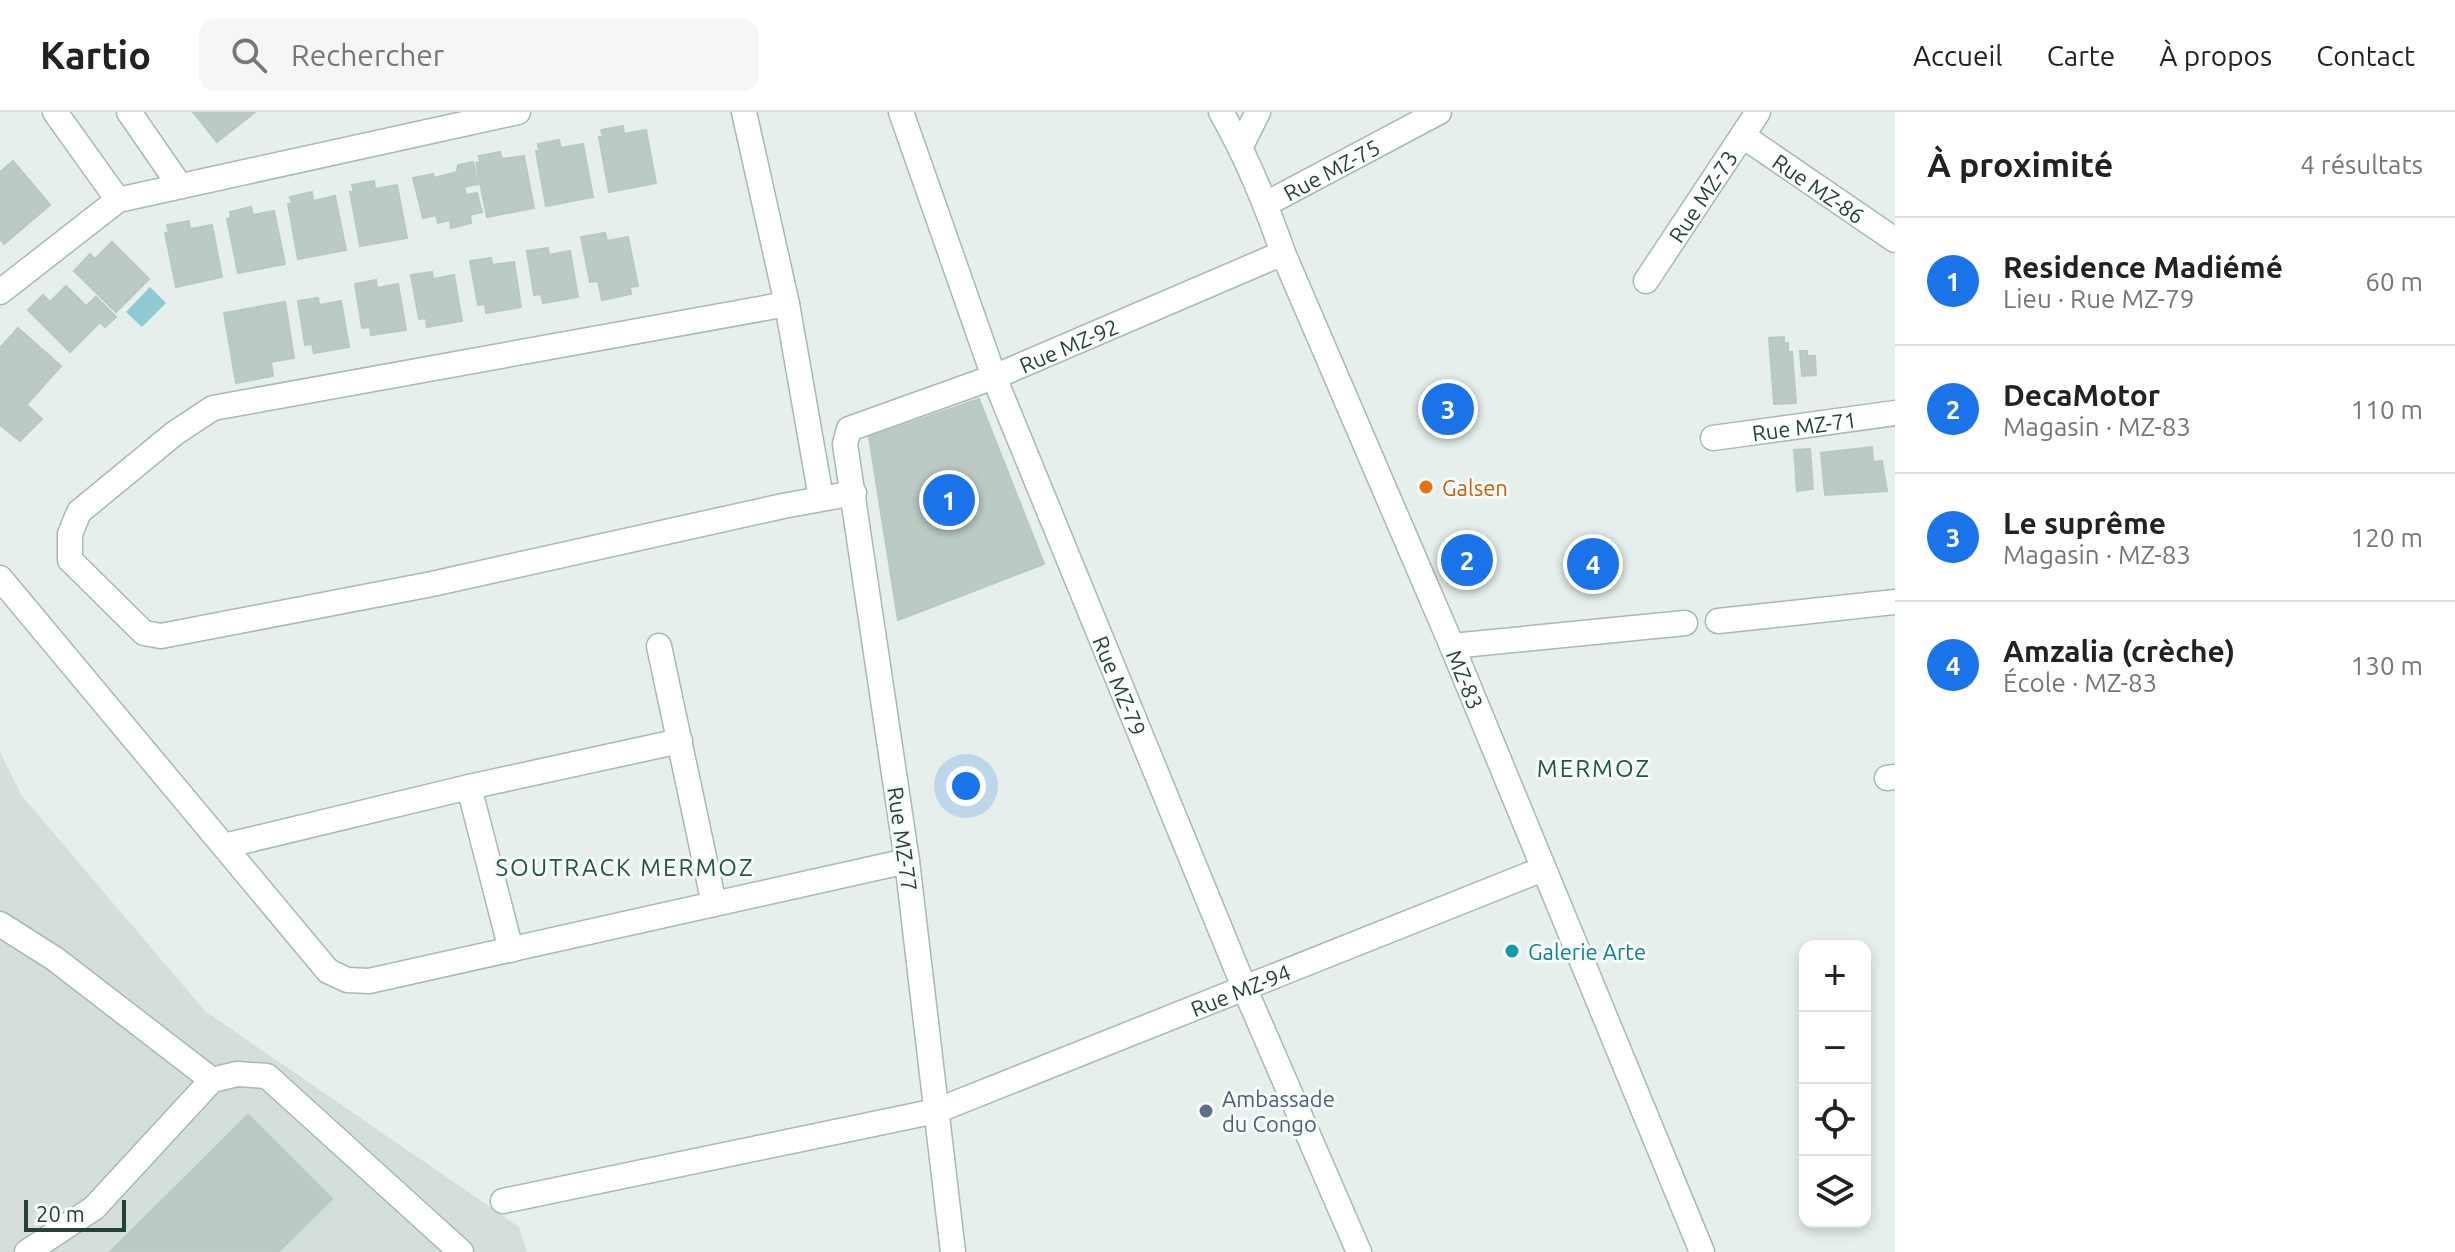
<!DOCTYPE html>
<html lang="fr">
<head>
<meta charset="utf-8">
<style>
  :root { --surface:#fff; --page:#f6f6f6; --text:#222; --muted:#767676; --line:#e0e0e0; --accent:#1a73e8 }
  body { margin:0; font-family:Ubuntu,sans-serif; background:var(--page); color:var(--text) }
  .controls { position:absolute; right:24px; bottom:24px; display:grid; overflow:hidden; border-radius:16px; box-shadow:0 4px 12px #0003 }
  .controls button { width:72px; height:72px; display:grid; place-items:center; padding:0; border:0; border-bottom:2px solid var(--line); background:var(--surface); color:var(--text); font:40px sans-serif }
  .scale { position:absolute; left:24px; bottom:20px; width:102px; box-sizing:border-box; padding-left:8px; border:4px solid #24423a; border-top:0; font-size:22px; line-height:28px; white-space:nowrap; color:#24423a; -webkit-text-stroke:6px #f7fbf9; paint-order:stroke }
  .you { position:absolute; left:966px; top:674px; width:28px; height:28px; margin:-20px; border:6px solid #fff; border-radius:50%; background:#1a73e8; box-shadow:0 0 0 12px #1a73e833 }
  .badge { display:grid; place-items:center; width:52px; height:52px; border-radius:50%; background:var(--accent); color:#fff; font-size:26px; font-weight:700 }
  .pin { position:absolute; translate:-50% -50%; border:4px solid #fff; box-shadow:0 2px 8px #0006 }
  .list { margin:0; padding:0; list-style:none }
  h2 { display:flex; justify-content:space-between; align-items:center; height:104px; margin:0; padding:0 32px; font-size:34px }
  h2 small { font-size:26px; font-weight:400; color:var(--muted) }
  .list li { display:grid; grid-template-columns:52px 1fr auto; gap:24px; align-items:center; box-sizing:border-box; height:128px; padding:0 32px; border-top:2px solid var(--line) }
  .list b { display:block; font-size:30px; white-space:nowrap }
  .list p { margin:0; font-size:26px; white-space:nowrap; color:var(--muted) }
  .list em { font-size:26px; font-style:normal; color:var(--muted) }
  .icon { flex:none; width:44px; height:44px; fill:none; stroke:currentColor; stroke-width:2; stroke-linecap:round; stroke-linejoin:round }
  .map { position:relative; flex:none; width:1895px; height:1140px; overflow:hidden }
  header { display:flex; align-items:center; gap:48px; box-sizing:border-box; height:112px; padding:0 40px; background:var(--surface); border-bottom:2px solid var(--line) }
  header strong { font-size:38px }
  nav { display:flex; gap:44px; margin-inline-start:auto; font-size:28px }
  .search { width:560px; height:72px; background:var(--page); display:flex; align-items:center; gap:20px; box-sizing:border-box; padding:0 28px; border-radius:16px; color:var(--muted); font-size:30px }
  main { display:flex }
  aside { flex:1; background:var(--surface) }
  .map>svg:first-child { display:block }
</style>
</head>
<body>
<header>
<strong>Kartio</strong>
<div class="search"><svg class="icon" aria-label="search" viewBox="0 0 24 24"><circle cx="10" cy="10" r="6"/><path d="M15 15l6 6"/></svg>Rechercher</div>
<nav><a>Accueil</a><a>Carte</a><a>À propos</a><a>Contact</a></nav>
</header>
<main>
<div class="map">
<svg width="1895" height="1140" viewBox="0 0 1895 1140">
  <rect width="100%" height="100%" fill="#e6efeb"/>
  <path fill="#d4dfda" d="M0,640L22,684L205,899L519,1115L527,1140H0Z"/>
  <path fill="#8ec9d4" d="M150,175L166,191L142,215L126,200Z"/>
  <path fill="#bbcac4" stroke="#b8c9c2" stroke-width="2" d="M193,0H255L217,30Z
    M623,14L624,22L646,18L656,71L609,80L599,25H603L601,18Z
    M559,28L561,36L583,32L593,85L546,94L536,39H539L538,32Z
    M500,40L502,47L524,44L534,96L487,105L476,51L480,50L479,44Z
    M13,49L50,93L4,132L0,127V60Z
    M473,50L478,72L464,75L466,83L477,81L482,100L470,103L471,111L451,116L450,108L438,111L436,103L423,106L413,66L433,62L434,66L457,60L458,53Z
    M374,69L375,77L397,73L407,126L360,134L350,80H354L352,73Z
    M312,80L313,89L335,84L346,138L298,147L288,92L292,91L290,85Z
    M251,95L253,103L274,99L285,152L238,161L227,107L231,106L230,100Z
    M189,109L190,117L212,113L222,165L176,175L165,121L169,120L167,113Z
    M605,121L607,129L628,125L638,174L630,175L631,182L602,188L598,169L590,170L581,125Z
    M112,130L149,167L116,200L74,159L90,142L95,147Z
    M548,136L549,143L570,139L578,185L543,191L541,182L534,183L527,139Z
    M491,146L492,153L514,150L521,195L486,201L485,192L478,193L470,149Z
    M432,160L433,167L454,163L462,209L427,215L426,206L419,207L411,163Z
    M376,168L377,176L398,172L406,218L371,223L370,215L362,216L355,172Z
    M66,174L86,194L96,185L116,205L105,215L100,210L70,240L28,198L43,183L50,190Z
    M318,186L319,193L341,189L349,235L314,241L312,232L305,233L298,189Z
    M285,190L294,246L271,250L273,264L236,271L224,201Z
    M18,216L61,254L27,292L0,268V236Z
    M1784,225V231H1788V240H1792L1796,291L1774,292L1769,226Z
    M1800,239H1807V244H1815L1816,263L1802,264Z
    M0,268L42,307L20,329L0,313Z
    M979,287L1044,452L898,508L869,325Z
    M1872,335L1873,350L1882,349L1887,379L1825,383L1821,341Z
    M1810,337L1813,377L1797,379L1794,338Z
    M248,1003L332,1087L278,1140H110Z"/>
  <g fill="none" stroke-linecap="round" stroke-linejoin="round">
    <g stroke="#a8b8b2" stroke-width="27">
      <g id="minor">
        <path d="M55,0L118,88"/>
        <path d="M129,0L180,74"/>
        <path d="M744,0L787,192L821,386"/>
        <path id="s1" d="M901,0L994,265L1244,875L1359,1140"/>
        <path id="s2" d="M1221,0C1247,45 1266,92 1283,141L1452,534L1702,1140"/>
        <path id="s3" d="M1743,24L1895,128"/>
        <path d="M1241,34L1258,0"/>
        <path id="s4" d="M1266,92L1439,0"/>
        <path id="s5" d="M1646,169L1758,0"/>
        <path d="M0,180L118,88L518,0"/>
        <path d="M787,192L213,296L175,321L79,400L70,422V448L144,521L161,524L432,472L783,394L854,381"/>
        <path id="s6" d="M1713,326L1895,301"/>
        <path d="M0,466L328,859L347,868L369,869L907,749"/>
        <path d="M1718,509L1895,490"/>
        <path d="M659,534L714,792"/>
        <path d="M1452,534L1685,511"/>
        <path d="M1887,666L1895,665"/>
        <path d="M469,675L511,838"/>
        <path d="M224,734L469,675L680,629"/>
        <path d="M0,812L55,847L212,968"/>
        <path id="s7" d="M503,1089L936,999L1543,757"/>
        <path d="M27,1140L94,1096L212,968L237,962L267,964L461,1140"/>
        <path id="s8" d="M953,1140L907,749L845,332L849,317L994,265L1283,141"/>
      </g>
    </g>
    <use href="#minor" stroke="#fff" stroke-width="24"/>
  </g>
  <circle fill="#e8710a" stroke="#f7fbf9" stroke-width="3" cx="1426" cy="375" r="8"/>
  <circle fill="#0f9aa8" stroke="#f7fbf9" stroke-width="3" cx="1512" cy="839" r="8"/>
  <circle fill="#5c6f8a" stroke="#f7fbf9" stroke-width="3" cx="1206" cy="999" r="8"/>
  <g text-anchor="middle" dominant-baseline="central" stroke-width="6" stroke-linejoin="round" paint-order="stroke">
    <g font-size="22" fill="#24423a" stroke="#f7fbf9">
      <text stroke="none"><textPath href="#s4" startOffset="74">Rue MZ-75</textPath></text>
      <text stroke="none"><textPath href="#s3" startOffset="92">Rue MZ-86</textPath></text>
      <text stroke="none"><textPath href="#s5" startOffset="102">Rue MZ-73</textPath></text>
      <text stroke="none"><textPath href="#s8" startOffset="1066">Rue MZ-92</textPath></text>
      <text stroke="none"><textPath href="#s6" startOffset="92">Rue MZ-71</textPath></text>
      <text stroke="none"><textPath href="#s2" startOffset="618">MZ-83</textPath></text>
      <text stroke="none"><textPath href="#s1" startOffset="614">Rue MZ-79</textPath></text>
      <text transform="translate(903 727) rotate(82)">Rue MZ-77</text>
      <text stroke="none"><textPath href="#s7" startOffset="770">Rue MZ-94</textPath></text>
    </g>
    <g font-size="22" fill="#c56008" stroke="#f7fbf9" text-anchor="start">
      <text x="1442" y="375">Galsen</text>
    </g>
    <g font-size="22" fill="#0d838f" stroke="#f7fbf9" text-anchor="start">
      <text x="1528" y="839">Galerie Arte</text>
    </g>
    <g font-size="22" fill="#4e5e75" stroke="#f7fbf9" text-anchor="start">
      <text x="1222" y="986">Ambassade<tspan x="1222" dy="25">du Congo</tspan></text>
    </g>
    <g font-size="24" letter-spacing="2" fill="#1f5548" stroke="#f7fbf9">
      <text x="1594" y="656">MERMOZ</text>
      <text x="625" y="755">SOUTRACK MERMOZ</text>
    </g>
  </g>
</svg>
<div class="controls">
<button>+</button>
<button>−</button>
<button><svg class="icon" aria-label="locate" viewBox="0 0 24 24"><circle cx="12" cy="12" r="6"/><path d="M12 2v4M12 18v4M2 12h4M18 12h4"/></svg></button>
<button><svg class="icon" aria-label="layers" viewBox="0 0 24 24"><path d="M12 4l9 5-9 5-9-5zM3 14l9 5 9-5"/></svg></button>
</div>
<div class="scale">20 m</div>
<div class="you"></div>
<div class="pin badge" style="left:949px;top:388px">1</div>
<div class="pin badge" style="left:1467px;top:448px">2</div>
<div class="pin badge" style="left:1448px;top:297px">3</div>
<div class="pin badge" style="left:1593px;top:452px">4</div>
</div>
<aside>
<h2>À proximité<small>4 résultats</small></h2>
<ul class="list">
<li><span class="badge">1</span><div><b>Residence Madiémé</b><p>Lieu · Rue MZ-79</p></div><em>60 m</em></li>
<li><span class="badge">2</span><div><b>DecaMotor</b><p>Magasin · MZ-83</p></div><em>110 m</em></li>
<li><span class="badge">3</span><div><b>Le suprême</b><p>Magasin · MZ-83</p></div><em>120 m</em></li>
<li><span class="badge">4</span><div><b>Amzalia (crèche)</b><p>École · MZ-83</p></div><em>130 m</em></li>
</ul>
</aside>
</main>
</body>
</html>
